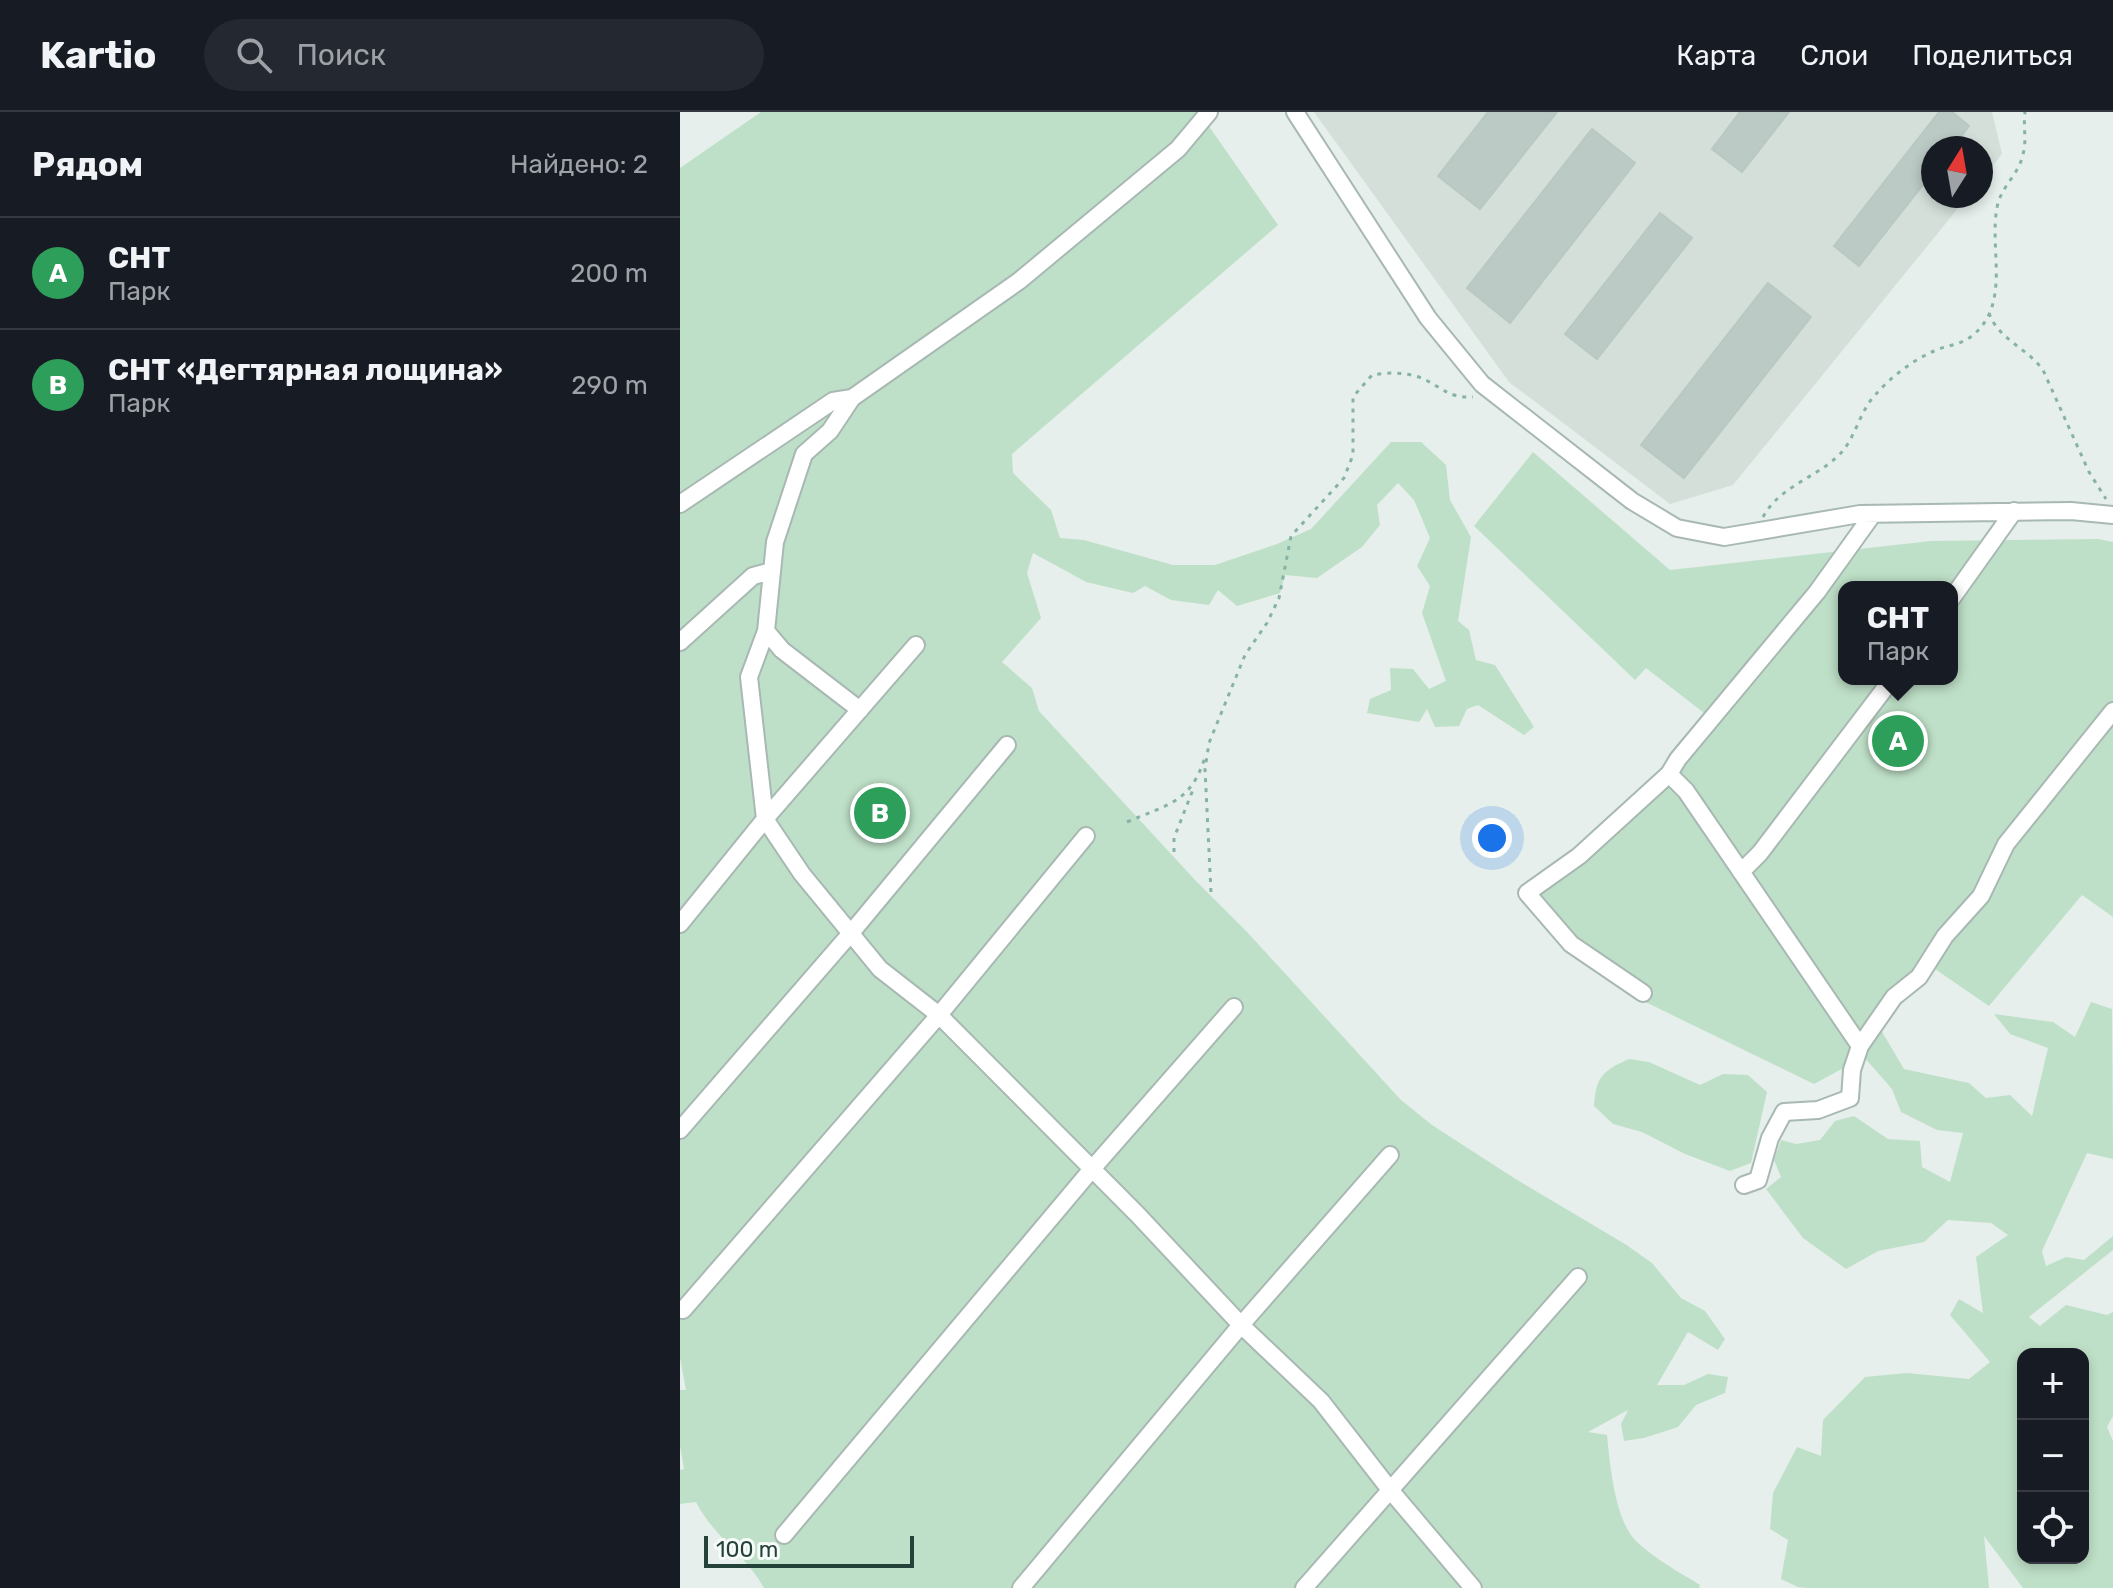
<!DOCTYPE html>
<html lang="ru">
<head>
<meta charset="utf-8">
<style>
  :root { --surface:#171b24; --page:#242831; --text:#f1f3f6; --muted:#9ea1a6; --line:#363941; --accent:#1a73e8 }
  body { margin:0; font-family:Rubik,sans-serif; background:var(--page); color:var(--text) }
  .controls { position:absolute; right:24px; bottom:24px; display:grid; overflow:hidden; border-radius:16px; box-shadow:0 4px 12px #0003 }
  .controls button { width:72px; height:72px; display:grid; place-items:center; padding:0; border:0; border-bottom:2px solid var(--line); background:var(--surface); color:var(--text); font:40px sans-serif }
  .compass { position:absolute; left:1241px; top:24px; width:72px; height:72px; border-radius:50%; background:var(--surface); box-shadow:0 4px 12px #0003; rotate:11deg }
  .scale { position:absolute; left:24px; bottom:20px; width:210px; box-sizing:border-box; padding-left:8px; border:4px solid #24423a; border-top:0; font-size:22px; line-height:28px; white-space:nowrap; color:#24423a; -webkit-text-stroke:6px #f7fbf9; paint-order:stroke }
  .you { position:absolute; left:812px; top:726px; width:28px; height:28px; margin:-20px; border:6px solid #fff; border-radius:50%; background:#1a73e8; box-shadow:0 0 0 12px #1a73e833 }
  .badge { display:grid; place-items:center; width:52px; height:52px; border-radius:50%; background:var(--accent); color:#fff; font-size:26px; font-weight:700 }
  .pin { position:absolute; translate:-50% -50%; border:4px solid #fff; box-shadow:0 2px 8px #0006 }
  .popup { position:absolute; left:1158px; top:469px; width:120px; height:104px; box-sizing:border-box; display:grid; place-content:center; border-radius:16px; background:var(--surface); filter:drop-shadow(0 2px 6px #0005); font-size:26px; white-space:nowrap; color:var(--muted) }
  .popup b { font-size:30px; color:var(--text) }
  .popup::after { content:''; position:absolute; left:50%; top:100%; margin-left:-16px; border:16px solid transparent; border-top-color:var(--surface) }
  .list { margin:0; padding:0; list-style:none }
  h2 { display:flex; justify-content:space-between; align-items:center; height:104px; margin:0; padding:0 32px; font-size:34px }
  h2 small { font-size:26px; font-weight:400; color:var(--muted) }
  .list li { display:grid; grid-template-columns:52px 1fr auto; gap:24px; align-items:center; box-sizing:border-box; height:112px; padding:0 32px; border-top:2px solid var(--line) }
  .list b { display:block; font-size:30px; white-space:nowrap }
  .list p { margin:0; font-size:26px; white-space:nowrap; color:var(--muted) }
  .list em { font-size:26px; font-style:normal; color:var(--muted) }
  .icon { flex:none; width:44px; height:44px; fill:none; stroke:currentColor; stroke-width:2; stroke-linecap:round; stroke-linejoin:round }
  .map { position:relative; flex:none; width:1433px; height:1476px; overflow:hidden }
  header { display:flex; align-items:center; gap:48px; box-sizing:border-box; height:112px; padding:0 40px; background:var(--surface); border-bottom:2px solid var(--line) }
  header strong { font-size:38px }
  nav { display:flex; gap:44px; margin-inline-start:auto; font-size:28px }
  .search { width:560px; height:72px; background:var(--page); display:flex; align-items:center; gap:20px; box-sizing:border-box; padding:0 28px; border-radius:44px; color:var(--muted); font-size:30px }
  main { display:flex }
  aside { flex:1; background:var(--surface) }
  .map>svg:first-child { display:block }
</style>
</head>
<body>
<header>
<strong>Kartio</strong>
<div class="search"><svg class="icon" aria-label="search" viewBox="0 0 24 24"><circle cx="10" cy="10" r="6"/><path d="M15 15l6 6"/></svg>Поиск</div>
<nav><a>Карта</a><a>Слои</a><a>Поделиться</a></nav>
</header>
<main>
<aside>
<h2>Рядом<small>Найдено: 2</small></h2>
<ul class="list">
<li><span class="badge" style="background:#2e9e5b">A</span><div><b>СНТ</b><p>Парк</p></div><em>200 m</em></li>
<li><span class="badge" style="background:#2e9e5b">B</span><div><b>СНТ «Дегтярная лощина»</b><p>Парк</p></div><em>290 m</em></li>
</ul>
</aside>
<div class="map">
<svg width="1433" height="1476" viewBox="0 0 1433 1476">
  <rect width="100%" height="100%" fill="#e6efeb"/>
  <path fill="#d4dfda" d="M634,0H1312L1322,42L1301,68V36H1253V84H1288L1053,373L990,392L829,270Z"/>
  <path fill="#bfe0c8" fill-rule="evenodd" d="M81,0H519L598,113L332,342L333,361L371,398L380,426L404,428L493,453H535L597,432L631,417L711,330H741L766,353L770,388L791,425L778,509L789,518L796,548L815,553L854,615L844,623L798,593L787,597L779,614L755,615L747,597L739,610L687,601L690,587L711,578L710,556L733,557L749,577L766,569L742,501L750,474L737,454L750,426L734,388L718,371L697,393L700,413L682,435L637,466L605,463L600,481L557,494L538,478L529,493L491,488L465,474L453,481L406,470L353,441L347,461L361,506L322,550L352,576L359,599L516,769L568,821L721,988L752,1013L834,1066L945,1132L972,1151L1001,1186L1025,1199L1045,1227L1038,1238L1008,1220L977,1273H1004L1028,1262L1048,1265L1045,1281L1016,1293L998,1315L964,1326L944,1329L941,1312L948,1298L908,1320L927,1323C930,1352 935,1410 957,1430C975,1447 999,1460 1020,1473L1019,1476H84C66,1443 33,1424 16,1390L0,1392V1358L4,1357L0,1334V1278H6L0,1246V56Z
    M853,340L990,458L1251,429L1418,427L1433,430V805L1402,783L1309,894L1255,857L1240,874L1216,894L1201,918L1224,957L1289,971L1306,986L1330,983L1352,1004L1368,936L1330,922L1314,902L1373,910L1395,925L1411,890L1432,897L1433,1047L1407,1041L1362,1139L1366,1154L1386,1145L1404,1148L1433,1124V1138L1349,1205L1360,1214L1386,1193L1427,1203L1433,1200V1304L1427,1315L1433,1329V1476H1343L1304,1424L1309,1476H1128L1118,1475L1101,1467L1108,1428L1090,1417L1093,1381L1117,1335L1141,1344L1143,1308L1185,1265L1227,1261L1289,1267L1310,1250L1270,1203L1279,1187L1303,1201L1296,1145L1328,1123L1311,1111L1268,1108L1244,1130L1198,1139L1166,1157L1123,1126L1086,1077L1101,1065L1094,1048L1101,1028L1116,1032L1140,1028L1155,1009L1174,1004L1208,1027L1240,1029L1242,1055L1270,1070L1283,1021L1257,1018L1221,1000L1212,977L1184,945L1134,972L953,884L884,836L838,780L895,736L982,658L1024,601L966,556L955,568L794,414ZM1164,475H1272V567H1164ZM1343,1242H1403V1446H1343Z
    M949,947L969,950L1020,973L1043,962L1068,963L1087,980L1071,1051L1050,1059L1005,1042L962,1020L933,1012L914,994C916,965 922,959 949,947Z"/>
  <path fill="#bbcac4" stroke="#b8c9c2" stroke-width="2" d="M808,0H877L800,97L758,64Z
    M1060,0H1109L1062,60L1032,37Z
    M1259,0H1272L1289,14L1272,36H1253V60L1179,154L1154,134Z
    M912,17L955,51L830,211L787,176Z
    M980,101L1012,126L917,247L885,222Z
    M1088,171L1131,205L1004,366L961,333Z"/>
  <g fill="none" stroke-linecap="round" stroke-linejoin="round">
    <g stroke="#a8b8b2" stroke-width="20">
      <path id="minor" d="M529,0L498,37L339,169L172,286L150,319L124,342L95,430L86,519L69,565L85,707L122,762L200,857L259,903L457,1102L561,1213L641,1289L711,1379L793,1476
        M615,0L748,206L802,272L952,389L997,416L1044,425L1180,402L1391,399L1433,403
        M0,392L153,289L172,286
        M1272,486L1334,399
        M86,519L102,538L180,598
        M0,530L73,464L92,459
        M989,662L1006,679L1180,934L1214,885L1239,865L1265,824L1301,784L1326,732L1433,599
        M1061,760L1080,741L1212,567
        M0,812L85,707L236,533
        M963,881L891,832L847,781L899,744L989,662L998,647L1137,480L1193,402
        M0,1018L171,821L327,633
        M1064,1073L1078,1068L1090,1026L1104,1000L1138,998L1170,986L1172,958L1180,934
        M3,1198L259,903L406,724
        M104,1423L412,1057L554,895
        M341,1476L561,1213L710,1043
        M624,1476L898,1165"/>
    </g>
    <path stroke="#86b3a5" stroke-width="3" stroke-dasharray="4 6" stroke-linecap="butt" d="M1309,201C1317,226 1348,237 1363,258L1409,360L1426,387
      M1083,405C1099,375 1135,366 1158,344C1176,327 1179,299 1196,282C1211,265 1233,248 1254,239C1267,233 1282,233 1293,223C1331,192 1309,136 1317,96C1320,75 1339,63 1343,42C1347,29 1343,14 1345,0
      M447,710C488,692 511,691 525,645
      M494,740V726L514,675
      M531,780L525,657L529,631L565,543L587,511L599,486L611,424L664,366L673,343V285L692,263C708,260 728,260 744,267C764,277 769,286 793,285"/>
    <use href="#minor" stroke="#fff" stroke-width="16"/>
  </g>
</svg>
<div class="controls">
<button>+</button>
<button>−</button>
<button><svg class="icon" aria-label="locate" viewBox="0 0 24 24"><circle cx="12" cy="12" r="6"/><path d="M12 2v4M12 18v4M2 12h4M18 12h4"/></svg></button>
</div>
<svg class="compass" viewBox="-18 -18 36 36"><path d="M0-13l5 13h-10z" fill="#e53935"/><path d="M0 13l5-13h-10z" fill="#9ea1a6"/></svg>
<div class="scale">100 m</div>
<div class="you"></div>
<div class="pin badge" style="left:1218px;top:629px;background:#2e9e5b">A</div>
<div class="popup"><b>СНТ</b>Парк</div>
<div class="pin badge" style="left:200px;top:701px;background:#2e9e5b">B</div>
</div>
</main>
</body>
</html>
